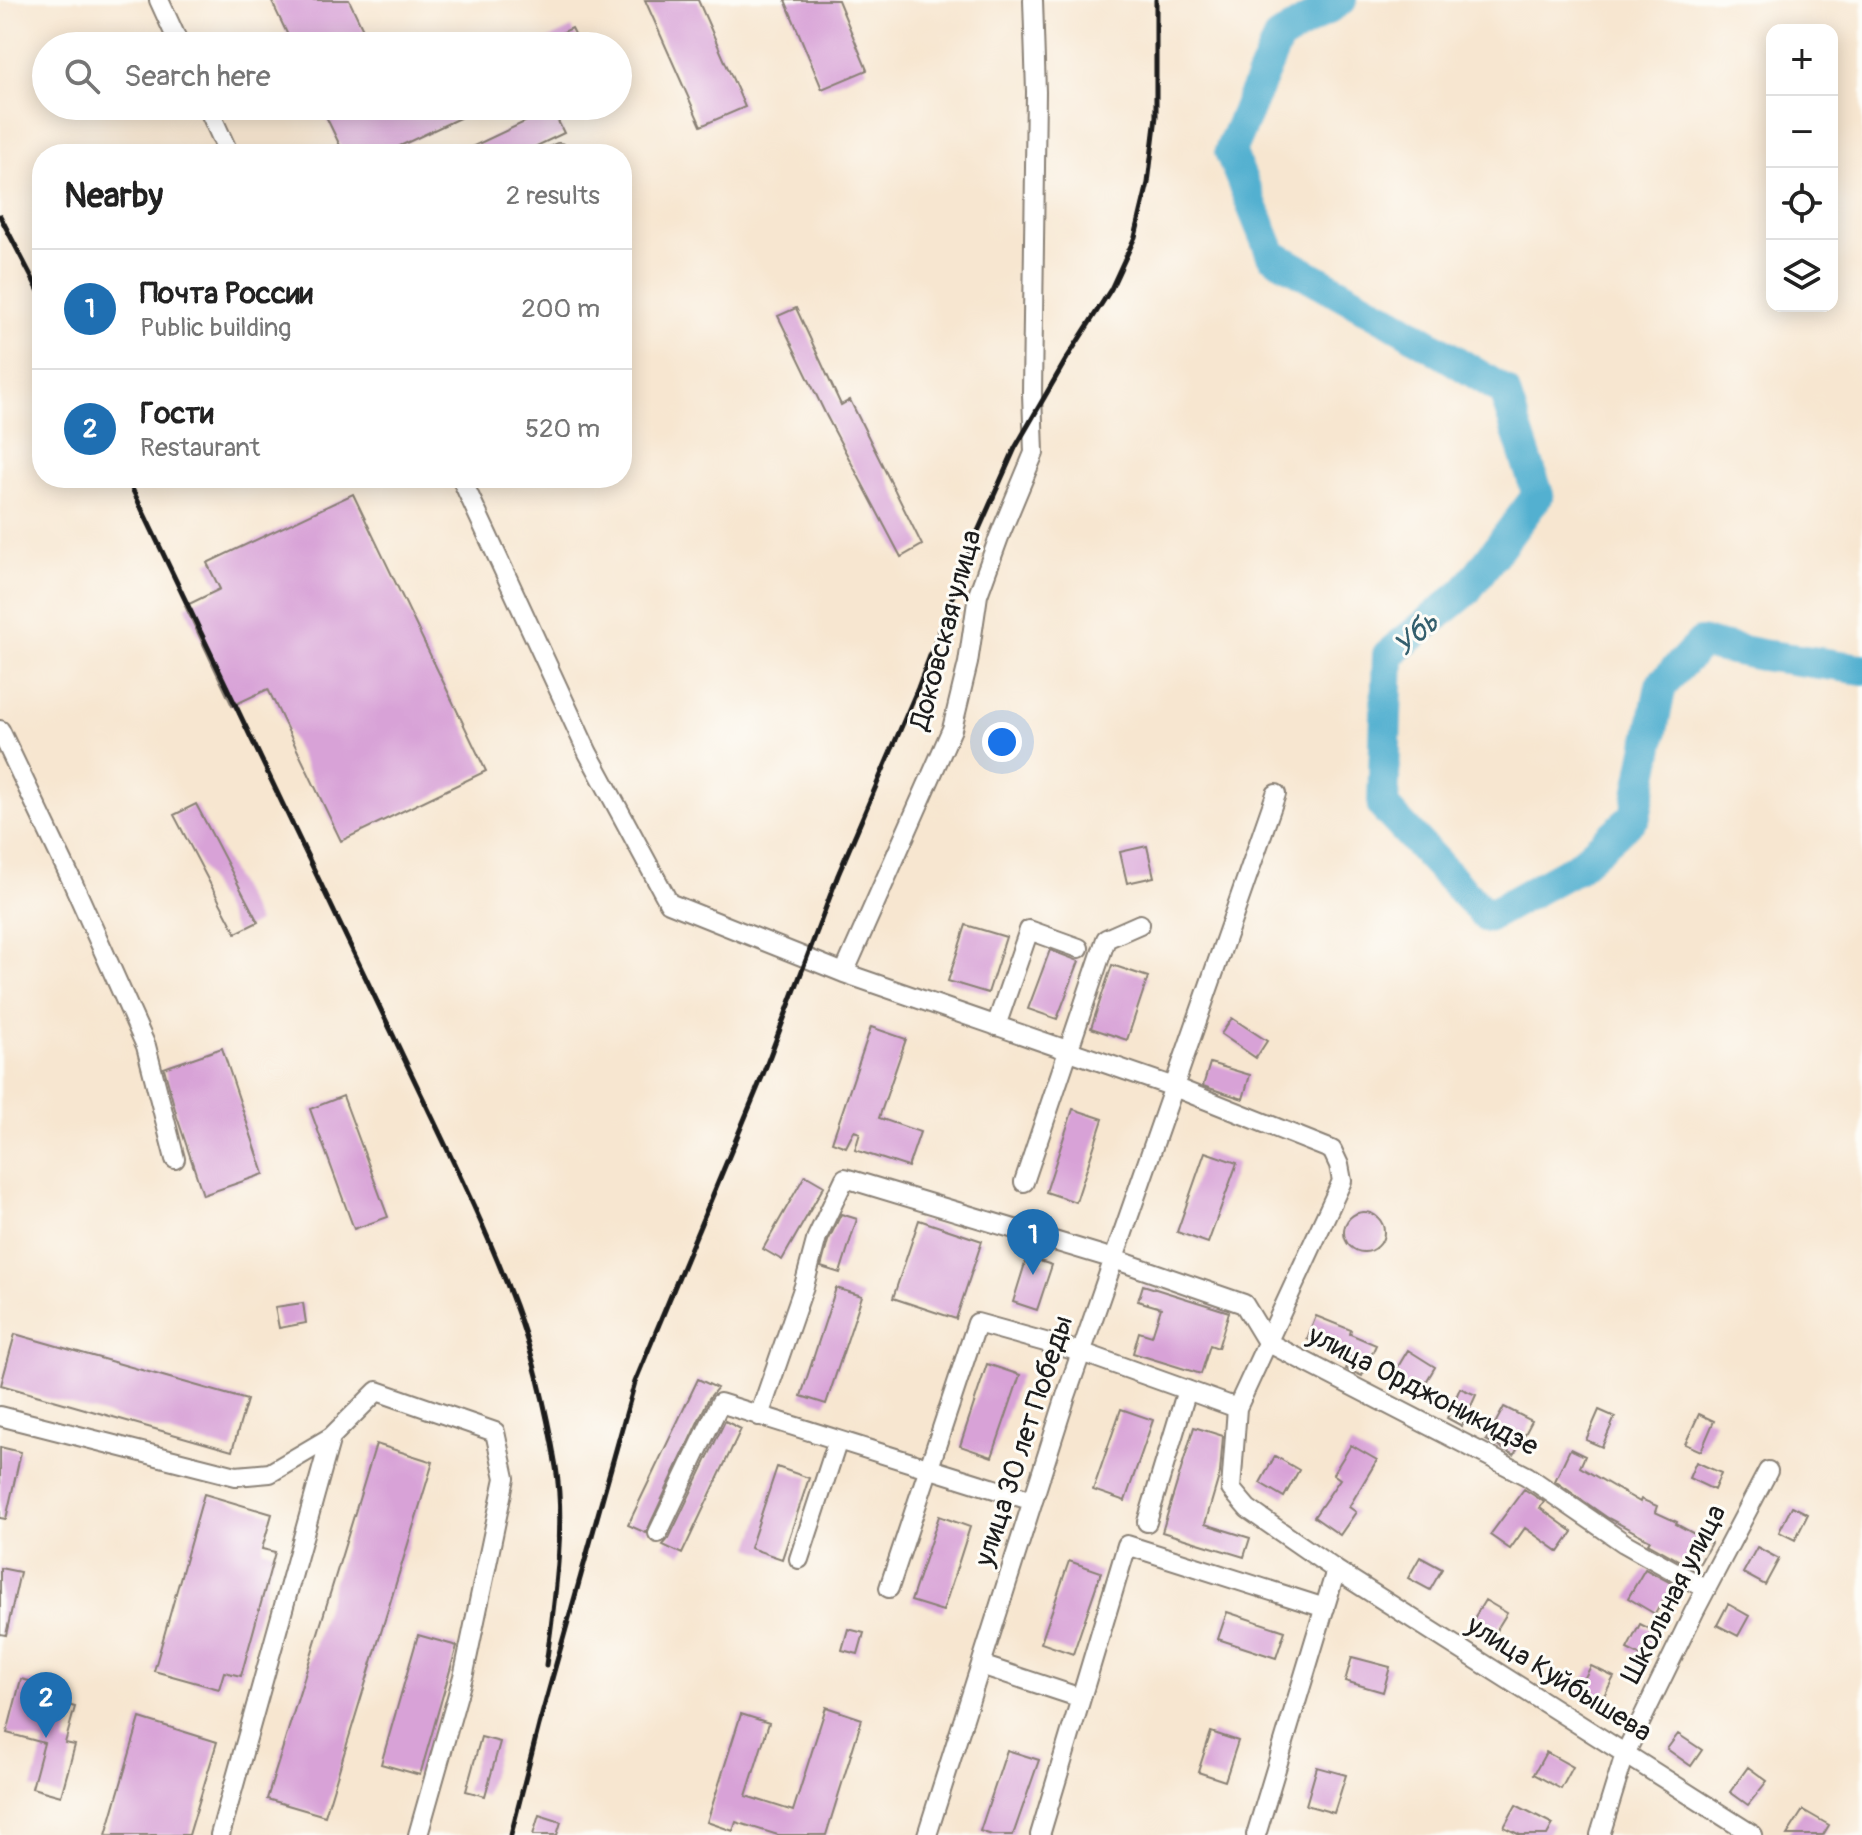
<!DOCTYPE html>
<html lang="en">
<head>
<meta charset="utf-8">
<style>
  :root { --surface:#fff; --page:#f6f6f6; --text:#222; --muted:#767676; --line:#e0e0e0; --accent:#1f6fb2 }
  body { margin:0; font-family:Pangolin,sans-serif; background:var(--page); color:var(--text) }
  .controls { position:absolute; right:24px; top:24px; display:grid; overflow:hidden; border-radius:16px; box-shadow:0 4px 20px #0003 }
  .controls button { width:72px; height:72px; display:grid; place-items:center; padding:0; border:0; border-bottom:2px solid var(--line); background:var(--surface); color:var(--text); font:40px sans-serif }
  .you { position:absolute; left:1002px; top:742px; width:28px; height:28px; margin:-20px; border:6px solid #fff; border-radius:50%; background:#1a73e8; box-shadow:0 0 0 12px #1a73e833 }
  .badge { display:grid; place-items:center; width:52px; height:52px; border-radius:50%; background:var(--accent); color:#fff; font-size:26px; font-weight:700 }
  .pin { position:absolute; translate:-50% -66px; filter:drop-shadow(0 2px 4px #0008) }
  .pin::after { content:''; position:absolute; top:42px; width:28px; height:24px; background:inherit; clip-path:polygon(0 0,100% 0,50% 100%) }
  .list { margin:0; padding:0; list-style:none }
  h2 { display:flex; justify-content:space-between; align-items:center; height:104px; margin:0; padding:0 32px; font-size:34px }
  h2 small { font-size:26px; font-weight:400; color:var(--muted) }
  .list li { display:grid; grid-template-columns:52px 1fr auto; gap:24px; align-items:center; box-sizing:border-box; height:120px; padding:0 32px; border-top:2px solid var(--line) }
  .list b { display:block; font-size:30px; white-space:nowrap }
  .list p { margin:0; font-size:26px; white-space:nowrap; color:var(--muted) }
  .list em { font-size:26px; font-style:normal; color:var(--muted) }
  .icon { flex:none; width:44px; height:44px; fill:none; stroke:currentColor; stroke-width:2; stroke-linecap:round; stroke-linejoin:round }
  .map { position:relative; flex:none; width:1862px; height:1835px; overflow:hidden }
  .search { position:absolute; background:var(--surface); box-shadow:0 4px 20px #0003; left:32px; top:32px; width:600px; height:88px; display:flex; align-items:center; gap:20px; box-sizing:border-box; padding:0 28px; border-radius:44px; color:var(--muted); font-size:30px }
  .panel { position:absolute; background:var(--surface); box-shadow:0 4px 20px #0003; left:32px; top:144px; width:600px; height:344px; border-radius:32px }
  .map>svg:first-child { display:block }
</style>
</head>
<body>
<div class="map">
<svg width="1862" height="1835" viewBox="0 0 1862 1835">
  <rect width="100%" height="100%" fill="#fdfcf7"/>
  <filter id="ink" filterUnits="userSpaceOnUse"><feTurbulence type="fractalNoise" baseFrequency=".0125" numOctaves="2"/><feDisplacementMap in="SourceGraphic" scale="16" xChannelSelector="R" yChannelSelector="G"/><feConvolveMatrix kernelMatrix="1 2 1 2 8 2 1 2 1" color-interpolation-filters="sRGB"/></filter>
  <filter id="wash" filterUnits="userSpaceOnUse"><feTurbulence type="fractalNoise" baseFrequency=".006" numOctaves="4" result="noise"/><feDisplacementMap in="SourceGraphic" scale="32" xChannelSelector="R" yChannelSelector="G"/><feGaussianBlur stdDeviation="1.8" result="paint"/><feColorMatrix in="noise" values="0 0 0 0 0 0 0 0 0 0 0 0 0 0 0 0 0 1.4 0 .05"/><feComposite in="paint" operator="in"/></filter>
  <g filter="url(#wash)">
    <rect width="100%" height="100%" fill="#f7e6d0"/>
    <g fill="none" stroke-linecap="round" stroke-linejoin="round">
      <path stroke="#52b0d0" stroke-width="32" d="M1341,0L1278,39L1230,151L1272,255L1404,329L1504,391L1538,495L1465,592L1388,655L1383,806L1487,917L1577,867L1635,816L1661,685L1701,643L1762,655L1862,669"/>
    </g>
    <g id="blocks">
      <path fill="#d8a2d7" d="M271,0H349L371,46H293Z
        M645,0H698L745,107L701,126Z
        M785,0H838L867,70L822,89Z
        M572,28L581,46H533Z
        M321,106H485L383,154H344Z
        M552,109L564,133L520,154H457Z
        M796,308L841,405L850,400L922,545L901,557L826,415L778,316Z
        M353,494L486,771L341,841L268,689L232,706L185,606L220,589L207,563Z
        M196,804L258,922L236,933L174,815Z
        M1147,846L1154,877L1127,883L1120,852Z
        M966,925L1006,937L988,993L948,981Z
        M1050,950L1079,961L1057,1019L1028,1009Z
        M1112,965L1148,977L1127,1040L1091,1028Z
        M1232,1018L1267,1041L1256,1058L1221,1034Z
        M871,1027L906,1039L879,1118L920,1132L908,1167L855,1150L860,1133L854,1131L846,1147L832,1142Z
        M222,1048L264,1174L203,1195L177,1117L164,1068Z
        M1210,1063L1250,1075L1243,1099L1203,1086Z
        M343,1096L388,1217L354,1229L310,1109Z
        M1073,1109L1103,1119L1076,1202L1046,1192Z
        M1205,1152L1237,1163L1208,1243L1177,1232Z
        M805,1175L824,1186L782,1260L763,1249Z
        M1344 1232a20 20 0 1 1 40 0a20 20 0 1 1-40 0Z
        M841,1214L857,1219L840,1273L821,1267L828,1241Z
        M919,1220L982,1241L956,1319L893,1298Z
        M1027,1257L1052,1265L1037,1310L1013,1302Z
        M1143,1285L1229,1312L1218,1348L1210,1345L1201,1374L1133,1353L1139,1332L1152,1336L1161,1308L1138,1301Z
        M836,1288L862,1296L826,1404L801,1396Z
        M303,1303L306,1323L279,1328L275,1307Z
        M1316,1316L1351,1330L1350,1334L1376,1345L1362,1376L1346,1369L1352,1357L1307,1339Z
        M15,1334L247,1400L232,1451L1,1385Z
        M1408,1350L1435,1367L1417,1397L1390,1380Z
        M987,1364L1020,1375L992,1457L960,1446Z
        M698,1379L717,1388L709,1398L646,1533L628,1525Z
        M1460,1388L1476,1395L1462,1426L1447,1418Z
        M1504,1407L1532,1421L1514,1455L1486,1440Z
        M1121,1409L1153,1420L1125,1501L1093,1490Z
        M1599,1410L1615,1417L1602,1447L1586,1440Z
        M1699,1414L1714,1421L1701,1451L1685,1444Z
        M725,1421L741,1429L682,1554L663,1545L669,1538Z
        M1194,1427L1223,1436L1220,1473L1205,1524L1250,1538L1244,1557L1162,1532Z
        M376,1444L433,1462L325,1816L267,1799Z
        M1351,1445L1377,1460L1349,1507L1356,1512L1340,1535L1314,1517L1340,1479L1333,1474Z
        M0,1447L21,1452L6,1519L0,1518Z
        M1570,1449L1585,1456L1580,1467L1640,1502L1641,1499L1657,1506L1655,1512L1677,1522L1676,1524L1711,1543L1696,1570L1648,1543L1650,1540L1608,1518L1555,1481Z
        M1275,1456L1299,1470L1284,1497L1260,1483Z
        M1696,1462L1721,1473L1714,1490L1689,1478Z
        M777,1467L809,1478L782,1559L750,1548Z
        M1524,1489L1544,1502L1540,1508L1573,1532L1559,1552L1525,1528L1510,1549L1490,1535Z
        M204,1494L272,1514L262,1549L275,1552L241,1676L224,1672L219,1689L154,1671Z
        M1792,1506L1808,1514L1795,1540L1779,1532Z
        M939,1516L970,1527L943,1611L911,1601Z
        M1757,1547L1779,1559L1765,1585L1743,1573Z
        M1420,1557L1442,1569L1430,1590L1408,1578Z
        M1069,1561L1101,1572L1073,1654L1041,1643Z
        M0,1568L20,1572L6,1635L0,1634Z
        M1645,1569L1673,1584L1655,1614L1628,1598Z
        M1485,1600L1507,1613L1494,1634L1473,1620Z
        M1728,1604L1749,1616L1738,1636L1717,1625Z
        M1227,1612L1285,1631L1276,1658L1218,1639Z
        M1640,1624L1656,1632L1643,1657L1627,1649Z
        M848,1629L864,1633L858,1654L842,1650Z
        M418,1635L457,1646L420,1775L381,1764Z
        M1352,1657L1390,1667L1383,1692L1345,1681Z
        M1591,1666L1614,1677L1600,1703L1577,1692Z
        M21,1679L46,1685L42,1698L75,1707L65,1743L75,1745L61,1796L32,1788L44,1743L7,1733Z
        M826,1707L862,1719L826,1835H778L736,1822L733,1831L707,1822L741,1714L769,1723L746,1796L793,1811Z
        M140,1718L217,1742L189,1835H106Z
        M1211,1732L1238,1741L1225,1781L1198,1772Z
        M1678,1734L1702,1750L1691,1766L1667,1749Z
        M481,1737L500,1742L485,1796L466,1791Z
        M1007,1750L1039,1760L1013,1835H992L980,1831Z
        M1546,1752L1573,1767L1561,1789L1534,1774Z
        M1317,1767L1346,1775L1334,1813L1306,1805Z
        M1748,1767L1767,1781L1748,1805L1730,1792Z
        M1516,1805L1553,1824L1547,1835H1520L1504,1827Z
        M1803,1810L1829,1825L1823,1835H1787Z
        M539,1815L561,1822L557,1835H533Z"/>
    </g>
  </g>
  <g filter="url(#ink)">
    <use href="#blocks" fill-opacity="0" stroke="#8a8176" stroke-width="2"/>
    <g fill="none" stroke-linecap="round" stroke-linejoin="round">
      <g stroke="#8a8176" stroke-width="22">
        <path id="minor" d="M159,0L180,46
          M207,106L229,154
          M557,154L559,153
          M461,478L588,753L669,903L844,973L1174,1087L1332,1150L1339,1165L1342,1181L1237,1408
          M0,730L72,881L146,1046L175,1159
          M844,973L952,729L968,663L978,595L999,537L1034,453L1032,393L1036,92L1033,0
          M996,1026L1029,930L1079,948
          M1024,1182L1106,939L1140,924
          M0,1416L236,1476L270,1473L331,1437L377,1391L495,1432L505,1478L464,1673L418,1835
          M759,1416L804,1286L817,1237L845,1178L1114,1259L1244,1304L1267,1342L1527,1476L1624,1543L1706,1589
          M1147,1522L1187,1390
          M658,1533L720,1403L1033,1501
          M799,1559L838,1440
          M889,1588L977,1323L1081,1352L1237,1408L1231,1489L1248,1509L1336,1570L1753,1835
          M981,1665L1081,1698
          M220,1835L331,1437
          M927,1835L1066,1396L1276,794
          M1040,1835L1127,1545L1325,1608
          M1256,1835L1336,1570
          M1600,1835L1625,1754L1694,1612L1768,1471"/>
      </g>
      <use href="#minor" stroke="#fff" stroke-width="18"/>
      <path stroke="#1c1c1c" stroke-width="5" d="M0,216L42,297
        M127,478C214,664 305,849 393,1035C434,1123 481,1214 515,1305C534,1356 547,1412 556,1467C566,1527 554,1605 546,1665
        M511,1835L539,1725L635,1382L762,1077L838,875L918,688L971,547L1015,448L1067,358L1111,289L1135,237L1148,183L1156,116V0"/>
    </g>
  </g>
  <g text-anchor="middle" dominant-baseline="central" stroke-width="6" stroke-linejoin="round" paint-order="stroke">
    <g font-size="28" fill="#1c1c1c" stroke="#fdfcf7">
      <text transform="translate(946 630) rotate(-75)">Доковская улица</text>
      <text transform="translate(1423 1391) rotate(27)">улица Орджоникидзе</text>
      <text transform="translate(1024 1441) rotate(-72)">улица 30 лет Победы</text>
      <text transform="translate(1674 1594) rotate(-63)">Школьная улица</text>
      <text transform="translate(1559 1679) rotate(32)">улица Куйбышева</text>
    </g>
    <g font-size="30" font-style="italic" fill="#345f6d" stroke="#fdfcf7">
      <text transform="translate(1416 634) rotate(-42)">Убь</text>
    </g>
  </g>
</svg>
<div class="controls">
<button>+</button>
<button>−</button>
<button><svg class="icon" aria-label="locate" viewBox="0 0 24 24"><circle cx="12" cy="12" r="6"/><path d="M12 2v4M12 18v4M2 12h4M18 12h4"/></svg></button>
<button><svg class="icon" aria-label="layers" viewBox="0 0 24 24"><path d="M12 4l9 5-9 5-9-5zM3 14l9 5 9-5"/></svg></button>
</div>
<div class="you"></div>
<div class="pin badge" style="left:1033px;top:1275px">1</div>
<div class="pin badge" style="left:46px;top:1738px">2</div>
<div class="search"><svg class="icon" aria-label="search" viewBox="0 0 24 24"><circle cx="10" cy="10" r="6"/><path d="M15 15l6 6"/></svg>Search here</div>
<section class="panel">
<h2>Nearby<small>2 results</small></h2>
<ul class="list">
<li><span class="badge">1</span><div><b>Почта России</b><p>Public building</p></div><em>200 m</em></li>
<li><span class="badge">2</span><div><b>Гости</b><p>Restaurant</p></div><em>520 m</em></li>
</ul>
</section>
</div>
</body>
</html>
